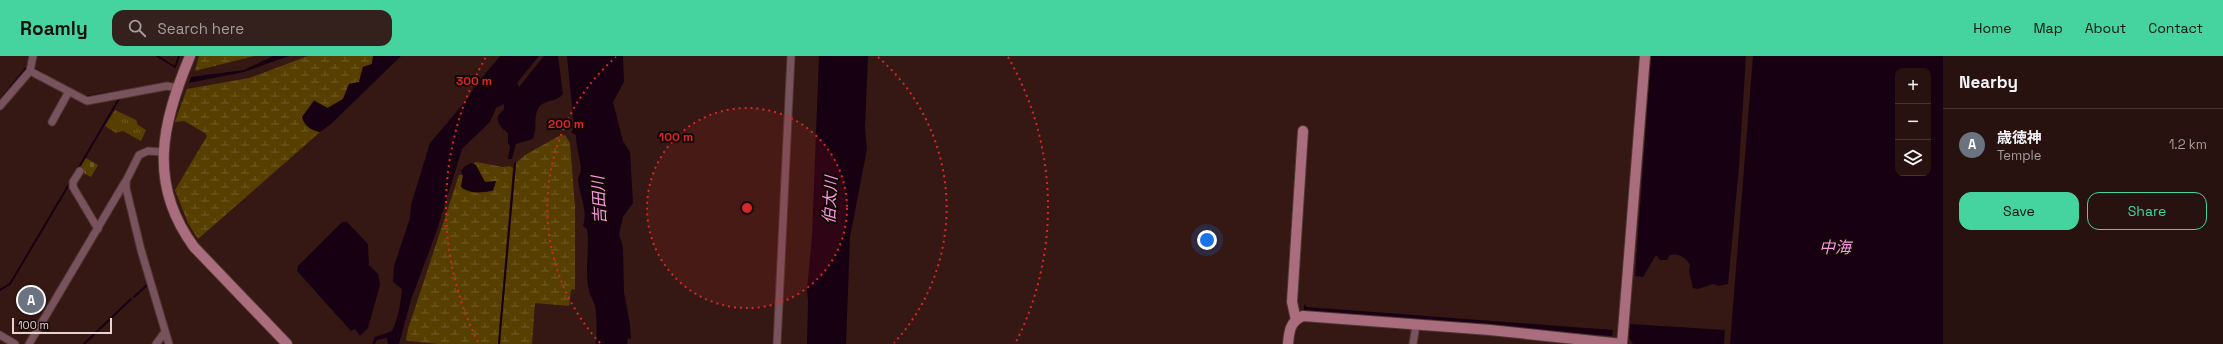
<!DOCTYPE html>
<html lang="en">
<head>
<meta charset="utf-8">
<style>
  :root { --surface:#28120f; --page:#34201d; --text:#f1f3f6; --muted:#a59e9e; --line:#44322f; --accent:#45d49f }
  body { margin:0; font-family:"Space Grotesk","Noto Sans JP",sans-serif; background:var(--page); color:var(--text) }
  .controls { position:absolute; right:12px; top:12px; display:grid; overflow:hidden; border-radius:8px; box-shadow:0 2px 6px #0003 }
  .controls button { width:36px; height:36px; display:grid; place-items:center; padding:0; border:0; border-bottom:1px solid var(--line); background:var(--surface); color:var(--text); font:20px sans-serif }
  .scale { position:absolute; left:12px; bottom:10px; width:100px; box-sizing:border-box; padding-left:4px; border:2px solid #e8d3cf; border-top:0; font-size:11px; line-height:14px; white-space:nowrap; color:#e8d3cf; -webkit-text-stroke:3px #140706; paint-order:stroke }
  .you { position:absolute; left:1207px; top:184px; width:14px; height:14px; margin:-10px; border:3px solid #fff; border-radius:50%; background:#1a73e8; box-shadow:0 0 0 6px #1a73e833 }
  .badge { display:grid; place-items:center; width:26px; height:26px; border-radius:50%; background:var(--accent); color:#fff; font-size:13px; font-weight:700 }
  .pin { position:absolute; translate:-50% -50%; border:2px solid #fff; box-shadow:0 1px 4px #0006 }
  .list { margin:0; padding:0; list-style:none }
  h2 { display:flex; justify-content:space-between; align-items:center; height:52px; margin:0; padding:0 16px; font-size:17px }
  h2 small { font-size:13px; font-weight:400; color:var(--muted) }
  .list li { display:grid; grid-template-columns:26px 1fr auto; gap:12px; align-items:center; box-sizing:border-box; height:72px; padding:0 16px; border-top:1px solid var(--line) }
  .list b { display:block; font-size:15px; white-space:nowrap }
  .list p { margin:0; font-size:13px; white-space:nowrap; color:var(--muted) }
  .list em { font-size:13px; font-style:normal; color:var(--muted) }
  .actions { display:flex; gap:8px; padding:12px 16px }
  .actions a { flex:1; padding:9px 0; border:1px solid var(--accent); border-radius:12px; text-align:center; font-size:14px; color:var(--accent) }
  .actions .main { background:var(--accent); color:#111 }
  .icon { flex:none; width:22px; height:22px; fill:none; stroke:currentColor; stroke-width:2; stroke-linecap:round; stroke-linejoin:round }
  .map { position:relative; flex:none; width:1943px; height:288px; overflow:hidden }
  header { display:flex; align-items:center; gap:24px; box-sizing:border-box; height:56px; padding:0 20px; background:var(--accent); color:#111 }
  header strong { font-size:19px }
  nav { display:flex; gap:22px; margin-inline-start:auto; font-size:14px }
  .search { width:280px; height:36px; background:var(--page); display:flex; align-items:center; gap:10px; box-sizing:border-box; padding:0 14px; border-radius:12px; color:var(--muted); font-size:15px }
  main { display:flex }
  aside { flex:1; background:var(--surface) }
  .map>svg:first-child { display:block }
</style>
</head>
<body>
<header>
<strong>Roamly</strong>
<div class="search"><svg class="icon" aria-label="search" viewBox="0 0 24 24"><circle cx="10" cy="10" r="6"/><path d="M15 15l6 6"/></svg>Search here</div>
<nav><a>Home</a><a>Map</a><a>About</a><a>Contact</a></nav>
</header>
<main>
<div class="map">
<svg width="1943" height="288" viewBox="0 0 1943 288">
  <defs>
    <pattern id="grass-tufts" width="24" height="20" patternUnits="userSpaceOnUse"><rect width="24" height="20" fill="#573f02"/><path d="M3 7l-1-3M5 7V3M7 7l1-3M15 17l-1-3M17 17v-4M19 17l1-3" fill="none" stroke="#6f5a26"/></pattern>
    <pattern id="wetland-marsh" width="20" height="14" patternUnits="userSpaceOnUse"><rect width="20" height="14" fill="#573f02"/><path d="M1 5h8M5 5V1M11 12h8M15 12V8" fill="none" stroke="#6f5a26"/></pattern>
    <pattern id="cemetery-stones" width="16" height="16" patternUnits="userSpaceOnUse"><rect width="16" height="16" fill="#573f02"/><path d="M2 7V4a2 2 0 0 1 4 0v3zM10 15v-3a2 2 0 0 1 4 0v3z" fill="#6f5a26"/></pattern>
  </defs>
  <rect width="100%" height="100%" fill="#351814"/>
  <path fill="url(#grass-tufts)" d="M115,54L136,64L138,69L146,74L141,85L123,75L116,77L105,70Z"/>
  <path fill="url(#wetland-marsh)" d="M199,0H254L195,15Z
    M308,0H373L372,8L363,11L359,26L349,28L343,43L327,52L314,44L302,61C304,71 311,74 320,76L198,183L188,167L175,134L207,80L205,77L184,65L175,66L186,35L187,33L249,22Z
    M565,79L570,87L575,151V233L571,234L569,250L535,247L532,288H499L516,107L525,99L559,80Z
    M476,106L503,111L510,110L513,112L498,288H438L408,285L406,284L408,273L459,119H463L461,131C470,138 483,137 493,135L496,125L489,127L484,125L474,107Z"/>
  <path fill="url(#cemetery-stones)" d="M86,102L98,109L91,121L78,114Z"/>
  <path fill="#180013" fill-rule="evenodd" d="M273,0H289L244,16L189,27L191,21L244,14Z
    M373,0H401L331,68L320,76C311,74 305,70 302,61L314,45L328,52L343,43L349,28L359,26L363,11L372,8Z
    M500,0H539L517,27L519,31L544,0H558L563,38C557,46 548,43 541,49C532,57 538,73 533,83L516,88L512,103H508L510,90L508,87V77C501,72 497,68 498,60L504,53V48L496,52L490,66L462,93L437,174L411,244L399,288H388L387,282L377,284L375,288H372L375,281L392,275C398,263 401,246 402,233L393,226L394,210L410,162L411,149L430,87L469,41L475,30Z
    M567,0H623L624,26L613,46L623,85L630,96L633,147L623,161L619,178L623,191L624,236L630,269L631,283L628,282L627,288H596C597,276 597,262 595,250C594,245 590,240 589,235C584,215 590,193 587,173L583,170C588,155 580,140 578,125C578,120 581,117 581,113C580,101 576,91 576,79L571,76L574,72Z
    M819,0H868L865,72L867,93L850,181L846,288H807L808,245L807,234L812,180Z
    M1651,0H1746L1739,111L1728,228L1719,230L1713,228L1698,233L1693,232L1689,216L1690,209C1686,202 1679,197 1670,199L1667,204H1660L1656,199L1643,221L1635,220Z
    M1753,0H1943V288H1730ZM1898,15H1928V117H1898Z
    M471,107L476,109L485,126L496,125L493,134C483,137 470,138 461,131L463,120L461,115L465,110Z
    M342,166H347L368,188L369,209L378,218L380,229L368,272L360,280L355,273L351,275L297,215L298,210Z
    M1304,248L1307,251L1613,274L1612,280L1304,256Z
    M1630,268L1725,274L1724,288H1633L1629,282Z"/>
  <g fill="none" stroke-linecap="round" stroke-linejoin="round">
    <path stroke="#180013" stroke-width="2" d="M157,0L175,11L179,0
      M33,12L42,17
      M85,41L122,35
      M0,44L27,11
      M78,113L120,41
      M0,234L10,228L71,125
      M134,241L147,229
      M84,288L131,243
      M499,288L515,107"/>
    <g stroke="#523632" stroke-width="9">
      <path id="street" d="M30,15L87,45L167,30L177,32
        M0,50L30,15L33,0
        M52,66L68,37
        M163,96L148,95L139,99L126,125V132L141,194L169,288
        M80,115L73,126V131L98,173
        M0,279L15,288
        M29,288L125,126
        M156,288L165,276
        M777,288L791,0
        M1413,288L1416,269"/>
    </g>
    <g stroke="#523632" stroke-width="12">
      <path id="secondary" d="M190,0C162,67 147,127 194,191L287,288
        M1296,264L1292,246L1303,75
        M1288,288C1289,276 1290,265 1303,260L1490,274L1622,288
        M1622,288L1645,0"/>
    </g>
    <use href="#street" stroke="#78525c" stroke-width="7"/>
    <use href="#secondary" stroke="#a96d7d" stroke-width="10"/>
  </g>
  <circle cx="747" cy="152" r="100" fill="#d62828" fill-opacity=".12"/>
  <g fill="none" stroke="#d62828" stroke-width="2" stroke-dasharray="2 4">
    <circle cx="747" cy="152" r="100"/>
    <path d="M600 287A200 200 0 0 1 616 1M878 1A200 200 0 0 1 894 287"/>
    <path d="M478 286A301 301 0 0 1 486 1M1008 1A301 301 0 0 1 1016 286"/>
  </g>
  <g text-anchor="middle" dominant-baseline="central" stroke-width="4" stroke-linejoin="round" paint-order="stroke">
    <g font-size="16" font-style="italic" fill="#f898e2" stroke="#140706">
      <text transform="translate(599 144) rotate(-93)">吉田川</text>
      <text transform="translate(830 144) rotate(-87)">伯太川</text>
      <text x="1835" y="191">中海</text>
    </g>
  </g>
  <circle cx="747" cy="152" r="6" fill="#d62828" stroke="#140706" stroke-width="2"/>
  <g font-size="12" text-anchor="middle" font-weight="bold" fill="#d62828" stroke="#140706" stroke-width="4" stroke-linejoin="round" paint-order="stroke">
    <text x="474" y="29">300 m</text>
    <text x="566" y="72">200 m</text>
    <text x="676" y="85">100 m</text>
  </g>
</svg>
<div class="controls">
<button>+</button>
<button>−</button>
<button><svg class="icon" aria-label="layers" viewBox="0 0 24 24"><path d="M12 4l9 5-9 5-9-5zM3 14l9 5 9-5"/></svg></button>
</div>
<div class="scale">100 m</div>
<div class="you"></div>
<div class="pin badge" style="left:31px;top:244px;background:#6b7280">A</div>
</div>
<aside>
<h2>Nearby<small></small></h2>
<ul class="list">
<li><span class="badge" style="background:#6b7280">A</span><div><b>歳徳神</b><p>Temple</p></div><em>1.2 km</em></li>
</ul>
<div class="actions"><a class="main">Save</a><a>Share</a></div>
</aside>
</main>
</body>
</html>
